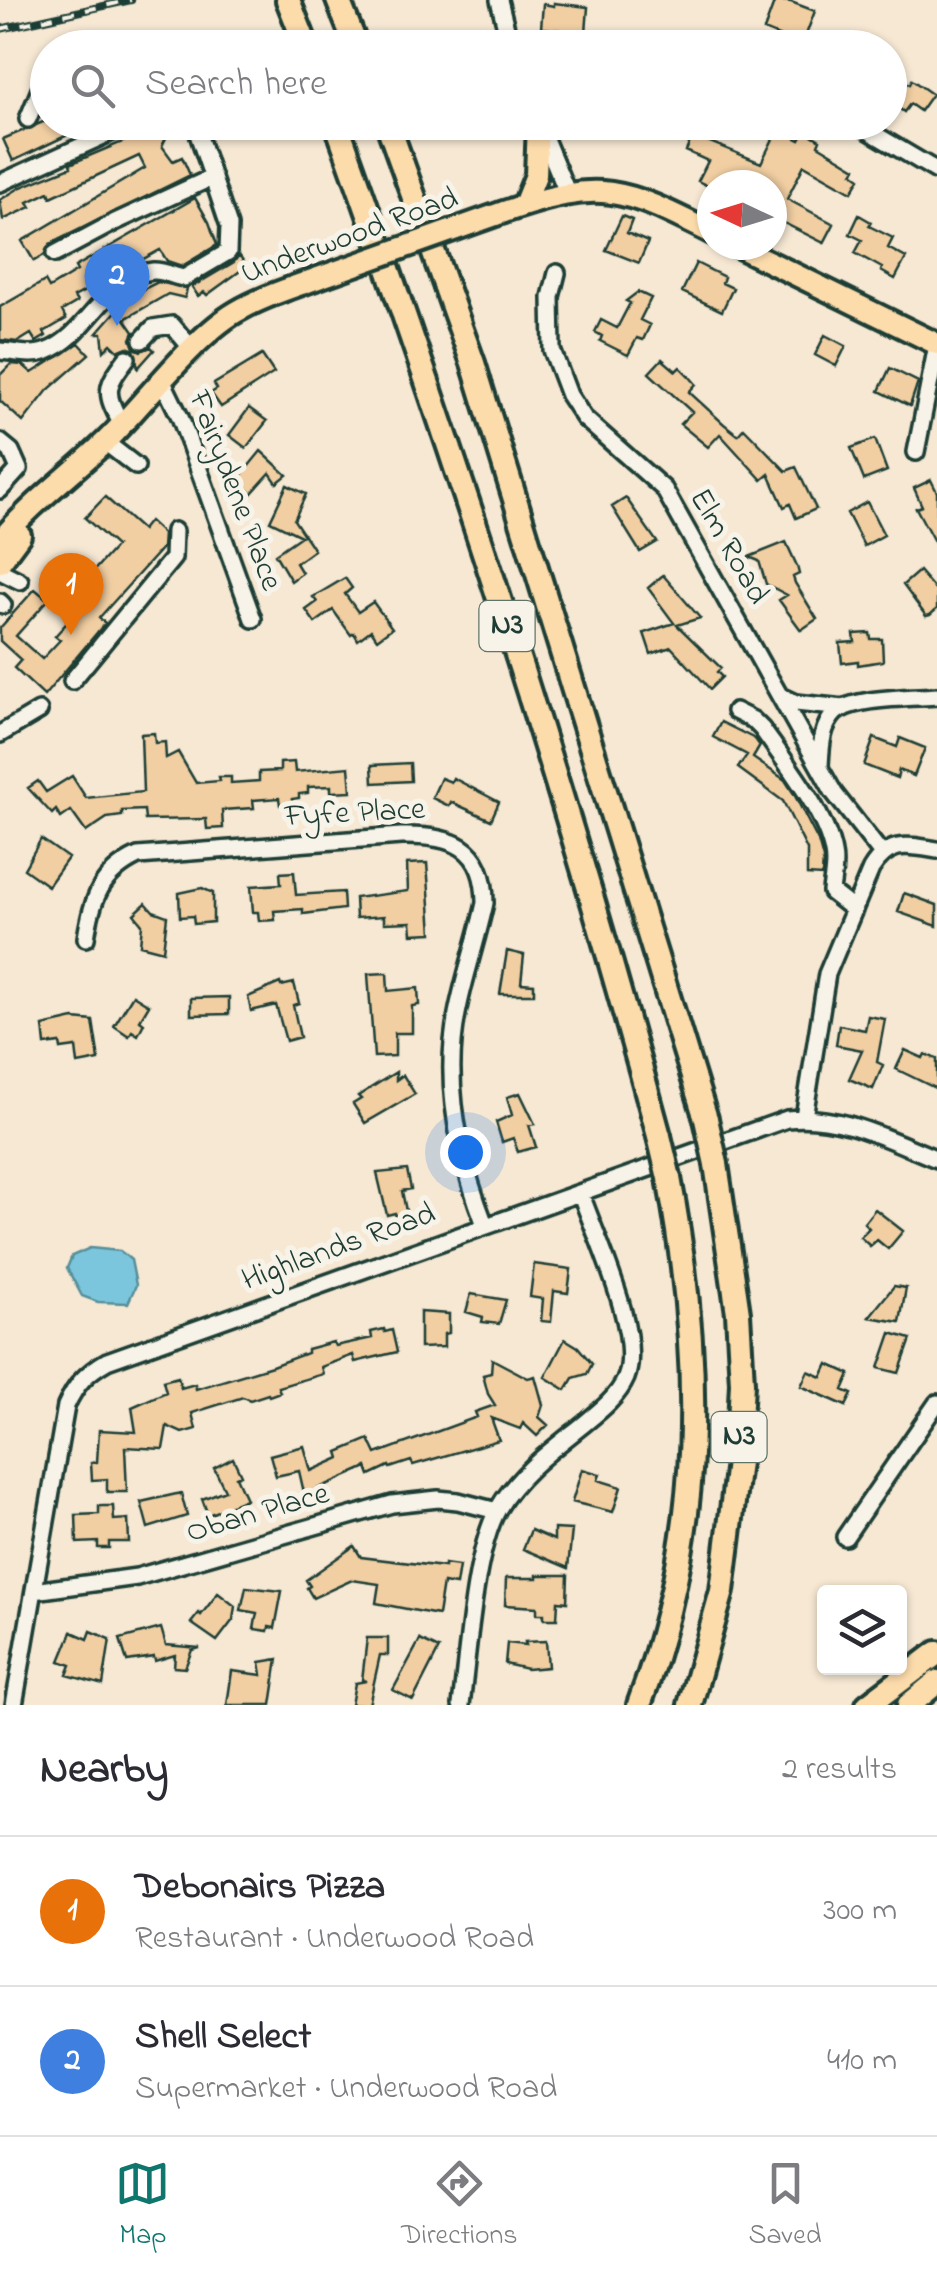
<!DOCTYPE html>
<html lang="en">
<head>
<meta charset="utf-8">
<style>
  :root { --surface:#fff; --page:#f2f2f3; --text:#2b2b33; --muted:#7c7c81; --line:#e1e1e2; --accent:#0f766e }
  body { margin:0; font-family:"Indie Flower",sans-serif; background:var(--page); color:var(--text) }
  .controls { position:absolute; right:30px; bottom:30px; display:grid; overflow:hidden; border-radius:10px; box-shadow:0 2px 8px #0004 }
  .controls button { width:90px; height:90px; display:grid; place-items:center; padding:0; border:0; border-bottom:2px solid var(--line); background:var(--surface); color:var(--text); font:50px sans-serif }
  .compass { position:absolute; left:697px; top:170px; width:90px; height:90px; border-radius:50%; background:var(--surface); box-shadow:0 2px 8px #0004; rotate:274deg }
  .you { position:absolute; left:465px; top:1152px; width:35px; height:35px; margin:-25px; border:8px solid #fff; border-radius:50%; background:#1a73e8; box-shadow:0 0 0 15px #1a73e833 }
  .badge { display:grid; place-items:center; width:65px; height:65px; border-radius:50%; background:var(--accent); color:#fff; font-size:32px; font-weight:700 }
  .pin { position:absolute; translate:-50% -82px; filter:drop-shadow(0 2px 5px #0008) }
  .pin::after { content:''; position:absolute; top:52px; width:35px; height:30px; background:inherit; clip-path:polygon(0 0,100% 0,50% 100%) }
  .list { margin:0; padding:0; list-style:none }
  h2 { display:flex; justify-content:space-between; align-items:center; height:130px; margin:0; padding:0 40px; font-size:42px }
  h2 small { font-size:32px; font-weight:400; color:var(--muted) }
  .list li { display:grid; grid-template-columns:65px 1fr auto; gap:30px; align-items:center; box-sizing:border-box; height:150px; padding:0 40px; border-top:2px solid var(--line) }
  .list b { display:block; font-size:38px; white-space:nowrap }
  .list p { margin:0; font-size:32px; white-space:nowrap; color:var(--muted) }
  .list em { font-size:32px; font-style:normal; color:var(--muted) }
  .icon { flex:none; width:55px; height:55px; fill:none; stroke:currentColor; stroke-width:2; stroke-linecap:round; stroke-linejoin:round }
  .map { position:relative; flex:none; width:937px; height:1705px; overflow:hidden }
  .search { position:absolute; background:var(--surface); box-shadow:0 2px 8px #0004; left:30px; right:30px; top:30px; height:110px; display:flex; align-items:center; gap:25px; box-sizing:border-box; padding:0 35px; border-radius:55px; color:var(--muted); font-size:38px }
  .sheet { height:430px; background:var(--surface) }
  nav { display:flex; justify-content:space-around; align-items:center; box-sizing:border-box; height:140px; border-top:2px solid var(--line); background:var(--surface); font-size:28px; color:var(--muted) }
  nav a { display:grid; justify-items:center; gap:5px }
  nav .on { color:var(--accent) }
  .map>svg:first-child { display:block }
</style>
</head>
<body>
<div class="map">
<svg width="937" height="1705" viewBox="0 0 937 1705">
  <rect width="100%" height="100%" fill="#f6e8d3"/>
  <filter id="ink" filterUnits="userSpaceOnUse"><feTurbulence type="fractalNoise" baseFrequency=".01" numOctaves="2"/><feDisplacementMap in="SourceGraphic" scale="20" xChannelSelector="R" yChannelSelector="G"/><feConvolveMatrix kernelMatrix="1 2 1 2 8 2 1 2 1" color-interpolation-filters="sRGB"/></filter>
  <g filter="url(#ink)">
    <path fill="#7cc6dd" stroke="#578f99" stroke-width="2.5" d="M90,1248L120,1251L131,1260L136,1285L128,1303L98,1302L82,1296L67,1268L72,1256Z"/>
    <path fill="#f2cfa3" stroke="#1f3d34" stroke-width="2.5" d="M775,0L791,2L815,11L801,48L779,40L781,37L764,30Z
      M554,3L588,7L586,33L541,28L543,4L554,6Z
      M890,74L910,84L912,80L932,94L920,111L910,104L904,112L890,102Z
      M43,122H95L13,161L3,139Z
      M160,126L166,138L162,146L173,161L182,157L190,175L50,244L44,255L34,261L22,241L145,168L139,156L51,197L49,192L28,202L31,207L3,220L0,200L21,187L71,167L70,164Z
      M778,129L800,140L805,131L820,140L818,145L856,168L853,173L860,178L852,192L804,165L787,199L834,224L824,243L772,217V185H750L734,177L731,183L724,179L721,185H706L698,181L708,161L686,151L693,135L761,163Z
      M195,198L209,222L217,245L182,266L167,261L160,250L74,297L77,302L62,311L66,319L44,332L46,336L36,342L31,334L18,342L0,340V307L45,281L49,288L77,271L75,267Z
      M859,215L871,222L869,226L893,238L888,248L906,258L895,279L881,271L882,268L855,253L862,240L850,234Z
      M622,216L632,220L627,233L648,242L639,263L606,250Z
      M239,255L247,266L207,295L204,292L198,296L192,287L234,262Z
      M696,263L724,277L722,283L733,288L722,311L682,292Z
      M158,282L187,288L185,298L168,294L125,319L134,332L131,339L134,348L141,351L151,347L154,350L138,368L134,350L127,347L118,351L111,344L104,351L102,333H97L119,308L118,306L128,300L127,297Z
      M638,292L651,298L640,320L650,325L643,340L637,338L628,355L600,341L602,336L595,332L601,320L617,328L630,303L626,301Z
      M825,335L846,346L836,366L815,355Z
      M79,343L89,354L48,390L23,422L0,401V375L11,364L23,365L32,373Z
      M262,355L274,373L221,407L211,393L217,389L214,384Z
      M662,359L676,371L680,367L689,376L696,384L689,392L724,424L738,435L744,428L786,471L796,467L816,509L796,518L790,504L784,507L769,474L762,480L720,434L708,447L680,424L692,412L649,373Z
      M890,368L918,382L910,406L879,391Z
      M249,408L267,421L246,448L229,435Z
      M875,439L887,471L864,480L851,448Z
      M261,451L287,475L277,483L270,473L251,494L239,478Z
      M931,480L937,492V547L916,508L922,506L914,488Z
      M287,485L306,494L294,520L314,550L296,563L302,573L291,581L275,554L301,536L270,521Z
      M105,497L142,530L149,521L163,534L162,548L99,618L105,623L44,696L14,668L21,660L0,641V628L35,589L48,600L16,636L42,659L60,640L55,636L81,607L70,597L116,546L85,518Z
      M626,498L657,542L640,552L612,507Z
      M867,502L884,535L864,546L847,513Z
      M786,542L797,566L799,574L793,577L795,583L817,619L801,630L779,600L787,595L766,584L759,561L749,557Z
      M919,571L937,592V609L930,615L926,616L903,585Z
      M663,575L700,618L677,625L721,668L717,672L722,677L710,689L671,647L651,654L644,633L674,623L648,588Z
      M345,578L352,588L345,594L358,612L373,602L392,628L377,639L371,630L358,640L354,633L351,635L333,610L315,623L306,610L317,602L313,597Z
      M870,633L871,639H882L883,661L858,665V661L842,663L840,643L855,642L854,634Z
      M721,722L755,739L760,746L753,758L785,780L794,794L818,841L823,859L822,876L807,875V850L783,801L738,768L747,755L713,737Z
      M154,733L155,743L165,742L166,758L178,752L196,783L220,781L219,777H231V783L259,781V772L280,771V763L294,762L295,772L349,767L351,791L331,792V786L308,787V793L299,794V798L292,799L293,804L280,805L279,798L253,800L254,808L222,810L223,828L207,829L206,819L145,820L144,810L122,811V816L107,818L86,832L71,811L61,818L56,810L52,814L28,788L38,781L46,792L72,776L86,798L143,792L141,734Z
      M874,738L897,747L900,738L925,748L914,776L899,770L897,778L864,765Z
      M410,763L411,781L373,783L372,765Z
      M441,778L451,782L453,778L499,802L491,820L451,802L449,806L432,798Z
      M41,839L68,858L48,886L24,869Z
      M427,863L432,933L412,934L411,922L384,923V916L356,918L355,898L408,891L407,864Z
      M294,872L296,895L343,892L344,909L303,914V909L274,911L275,920L259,921L258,912H253L251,886L281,884L280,873Z
      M202,888L213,893V922L194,924L193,916L180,917L179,893Z
      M904,893L937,905V926L898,912Z
      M146,903L153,911L167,916L163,951L140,945L142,924L134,914Z
      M507,951L524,955L521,983L534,984V994H500Z
      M387,973L388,991L418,988L419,1005L412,1006V1033H395V1056L374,1057L368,974Z
      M280,983L281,986L294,983L299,1003L293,1005L300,1037L286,1041L276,1005L251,1011L248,997Z
      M133,995L149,1005L140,1020L144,1023L138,1035L132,1031L129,1036L114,1026Z
      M229,997V1014L191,1015V998Z
      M868,1016L885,1019L877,1062L883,1065L873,1089L849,1079L862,1050L836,1045L839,1025L865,1030Z
      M74,1019L93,1021L99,1060L78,1064L76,1047L61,1049L60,1043L45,1045L43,1026Z
      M905,1050L923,1058L925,1054L937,1059V1089L896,1069Z
      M396,1072V1080L403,1075L415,1094L365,1123L353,1104L361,1099L358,1096Z
      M520,1093L535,1124L529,1125L536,1147L518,1152L513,1138L502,1142L496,1122L512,1115L507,1097Z
      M407,1170L411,1189L402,1191L407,1216L397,1219L395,1213L387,1215L377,1173Z
      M875,1209L903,1231L888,1249L877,1240L870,1246L860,1237L869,1228L864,1223Z
      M534,1264L571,1269L568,1293L554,1291L551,1322L541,1321L543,1299L530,1297Z
      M894,1286L906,1288L900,1322L869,1317Z
      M471,1294L506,1300L499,1324L482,1322L483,1317L466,1312Z
      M420,1312L449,1314V1333L444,1334V1347L420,1348Z
      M384,1329L385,1332L392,1330L397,1352L355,1362L353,1355L321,1367L323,1374L278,1387L280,1392L269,1396L268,1394L250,1400L243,1397L192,1413L196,1429L182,1433L167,1426L163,1449L125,1447L127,1492H107V1479L92,1480L91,1463L97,1462L99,1430L136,1432L132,1407L166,1392L163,1381L178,1377L181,1388L195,1384L196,1389L272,1366L307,1353V1349L333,1342L335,1346L372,1338L371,1332Z
      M891,1333L911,1339L899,1373L879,1368Z
      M565,1339L578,1347L592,1364L587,1374L573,1378L566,1390L545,1377Z
      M492,1359L528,1378L535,1376L543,1405L539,1417L548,1425L537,1436L523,1423L520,1429L491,1418L499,1440L413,1465L411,1461L390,1468L389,1466L370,1475L367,1467L317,1489L318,1494L305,1497L299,1471L276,1476L270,1455L304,1446L311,1471L340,1458L338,1452L369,1439L376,1454L477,1417L475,1412L495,1405L488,1394L483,1375L491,1373Z
      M828,1364L850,1374L843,1390L852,1394L846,1406L801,1386L808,1371L822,1377Z
      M233,1458L241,1475L236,1477L246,1499L208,1515L202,1499L225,1490L214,1468Z
      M582,1469L600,1474L598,1480L621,1487L613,1512L572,1502Z
      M181,1493L187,1516L148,1528L141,1502Z
      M99,1506H113L114,1520L128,1519L129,1542H109V1548H98V1542L77,1543L76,1515L99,1514Z
      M554,1529L572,1530L568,1568L523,1549L531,1530L554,1540Z
      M354,1546L361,1557L444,1567V1564L459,1566L456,1585L443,1583L438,1615L376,1603L379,1584L352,1580L313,1598L307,1588L310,1586L306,1580Z
      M537,1575H568L567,1602L558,1601L557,1619H544V1614H537V1607L505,1605L506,1578H537Z
      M246,1587L282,1591L275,1628L269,1627L268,1631L254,1629L257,1613L241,1610Z
      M218,1593L235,1606L233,1620L217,1641L191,1623L199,1613L201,1615Z
      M161,1628L166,1645L200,1648L192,1650L185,1668L174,1667L175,1655L155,1661L154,1657L127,1661L120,1639Z
      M91,1631L110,1639L103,1685L67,1675L71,1665L60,1661L72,1632L88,1639Z
      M367,1638H388V1655H380L369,1705H351L355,1683L366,1681L362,1680Z
      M420,1640L439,1649L413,1700L393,1690Z
      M546,1641L548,1667L527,1669L505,1664L507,1643L526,1645L525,1642Z
      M278,1659L271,1705H227L232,1671L262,1675L260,1662Z"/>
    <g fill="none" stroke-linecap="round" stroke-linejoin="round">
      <g stroke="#1f3d34" stroke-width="22">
        <path id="minor" d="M499,0L511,48
          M28,119L42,85L48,83
          M854,122L937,171
          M540,127L567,192
          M0,183L134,122
          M55,254L115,222L213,177
          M557,273L551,297L552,350L569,395L584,418L664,489L834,793L881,853
          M142,340L153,328L172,325L193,350
          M0,351C15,352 33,357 47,351C88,336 106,275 153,271C164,270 174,277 184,278L228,252L229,226L194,122
          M163,382L180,417L253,619
          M122,425C104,392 105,387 127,358
          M0,442L11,451L19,469L0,490
          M105,442L136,466
          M916,452L937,345
          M0,571L20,581
          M0,602L3,605
          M72,681L173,558L174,531
          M781,696L796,703L844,708
          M735,711L753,720L762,729C785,762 826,813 833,853C836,866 832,879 831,892L854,910
          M0,734L39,711
          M820,766C821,748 821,727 835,713C853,697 912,698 937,696
          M86,938C92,899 100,874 138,856L401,836C451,835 485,845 485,903C477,940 464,977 457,1014C443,1084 460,1160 485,1225
          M804,1117L827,974L871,869C889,840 907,845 937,850
          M845,1537L937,1403
          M34,1591L137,1577L392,1504L438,1499L458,1501L497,1511
          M14,1705L66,1406C76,1384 86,1373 107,1361L787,1119C840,1113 889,1140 937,1159
          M461,1705C468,1653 474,1552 498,1509C517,1476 549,1452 579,1428C596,1414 617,1399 626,1378C643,1335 596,1238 581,1194"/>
      </g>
      <g stroke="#1f3d34" stroke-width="28">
        <path id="major" d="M524,205L536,175L538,123
          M504,212C602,178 622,188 712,233
          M735,245L937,344
          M0,541C31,503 71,475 106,441C144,404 192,338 236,312C258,299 282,291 307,282
          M0,562L20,535"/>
      </g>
      <g stroke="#1f3d34" stroke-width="30">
        <path id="highway" d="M288,0L307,48
          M338,0L357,48
          M336,122C456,456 567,794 659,1136
          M387,122L473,363L706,1119
          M639,1705C705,1530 703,1359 669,1178
          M690,1705L722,1591L738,1462L742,1383L738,1313L716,1164
          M868,1705L937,1653
          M909,1705L937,1682"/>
      </g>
      <use href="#minor" stroke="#f7f3e8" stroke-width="15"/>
      <use href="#major" stroke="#fddcac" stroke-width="20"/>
      <use href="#highway" stroke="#fddcac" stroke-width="22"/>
      <g stroke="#1f3d34" stroke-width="8">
        <path id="rail" d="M0,29L131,0"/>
      </g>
      <use href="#rail" stroke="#f7f3e8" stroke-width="4" stroke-dasharray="11" stroke-linecap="butt"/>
      <g stroke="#1f3d34" stroke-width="28" stroke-linecap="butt">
        <path id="major-bridge" d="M307,282L504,212"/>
      </g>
      <g stroke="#1f3d34" stroke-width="30" stroke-linecap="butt">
        <path id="highway-bridge" d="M706,1119L716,1164
          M659,1136L669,1178"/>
      </g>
      <use href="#major-bridge" stroke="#fddcac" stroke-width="20"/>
      <use href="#highway-bridge" stroke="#fddcac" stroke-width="22"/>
    </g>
  </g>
  <g text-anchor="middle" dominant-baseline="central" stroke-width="10" stroke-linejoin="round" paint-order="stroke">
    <g fill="#f7f3e8" stroke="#60746a" stroke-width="2.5">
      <rect x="479.5" y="601" width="55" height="50" rx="8"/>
      <rect x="711.5" y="1412" width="55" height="50" rx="8"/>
    </g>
    <g font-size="30" font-weight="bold" fill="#1f3d34">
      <text x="507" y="626">N3</text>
      <text x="739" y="1437">N3</text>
    </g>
    <g font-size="32" fill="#1f3d34" stroke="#f7f3e8">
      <text transform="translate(350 237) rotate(-20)">Underwood Road</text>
      <text transform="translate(234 491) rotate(69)">Fairydene Place</text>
      <text transform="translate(728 547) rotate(60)">Elm Road</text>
      <text transform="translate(355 814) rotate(-3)">Fyfe Place</text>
      <text transform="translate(339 1248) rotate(-20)">Highlands Road</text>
      <text transform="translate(258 1514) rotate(-16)">Oban Place</text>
    </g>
  </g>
</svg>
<div class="controls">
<button><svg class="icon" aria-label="layers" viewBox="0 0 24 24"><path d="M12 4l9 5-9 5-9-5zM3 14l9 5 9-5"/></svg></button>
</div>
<svg class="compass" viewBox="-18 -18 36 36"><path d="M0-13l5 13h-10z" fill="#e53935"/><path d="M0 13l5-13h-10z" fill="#7c7c81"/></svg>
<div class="you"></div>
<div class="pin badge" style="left:71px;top:635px;background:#e8710a">1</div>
<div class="pin badge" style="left:117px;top:326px;background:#3f7fe0">2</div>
<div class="search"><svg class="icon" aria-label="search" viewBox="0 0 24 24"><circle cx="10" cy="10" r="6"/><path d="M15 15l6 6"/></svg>Search here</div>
</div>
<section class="sheet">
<h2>Nearby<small>2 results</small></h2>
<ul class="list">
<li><span class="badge" style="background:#e8710a">1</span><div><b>Debonairs Pizza</b><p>Restaurant · Underwood Road</p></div><em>300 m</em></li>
<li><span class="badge" style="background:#3f7fe0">2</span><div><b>Shell Select</b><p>Supermarket · Underwood Road</p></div><em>410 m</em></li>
</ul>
</section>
<nav>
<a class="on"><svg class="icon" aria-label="map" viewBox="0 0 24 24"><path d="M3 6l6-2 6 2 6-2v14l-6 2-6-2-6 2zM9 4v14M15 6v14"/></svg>Map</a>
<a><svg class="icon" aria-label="directions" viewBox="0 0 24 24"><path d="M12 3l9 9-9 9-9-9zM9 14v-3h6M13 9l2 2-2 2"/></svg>Directions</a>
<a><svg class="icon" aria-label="saved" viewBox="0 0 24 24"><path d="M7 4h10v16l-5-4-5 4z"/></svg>Saved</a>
</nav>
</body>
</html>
